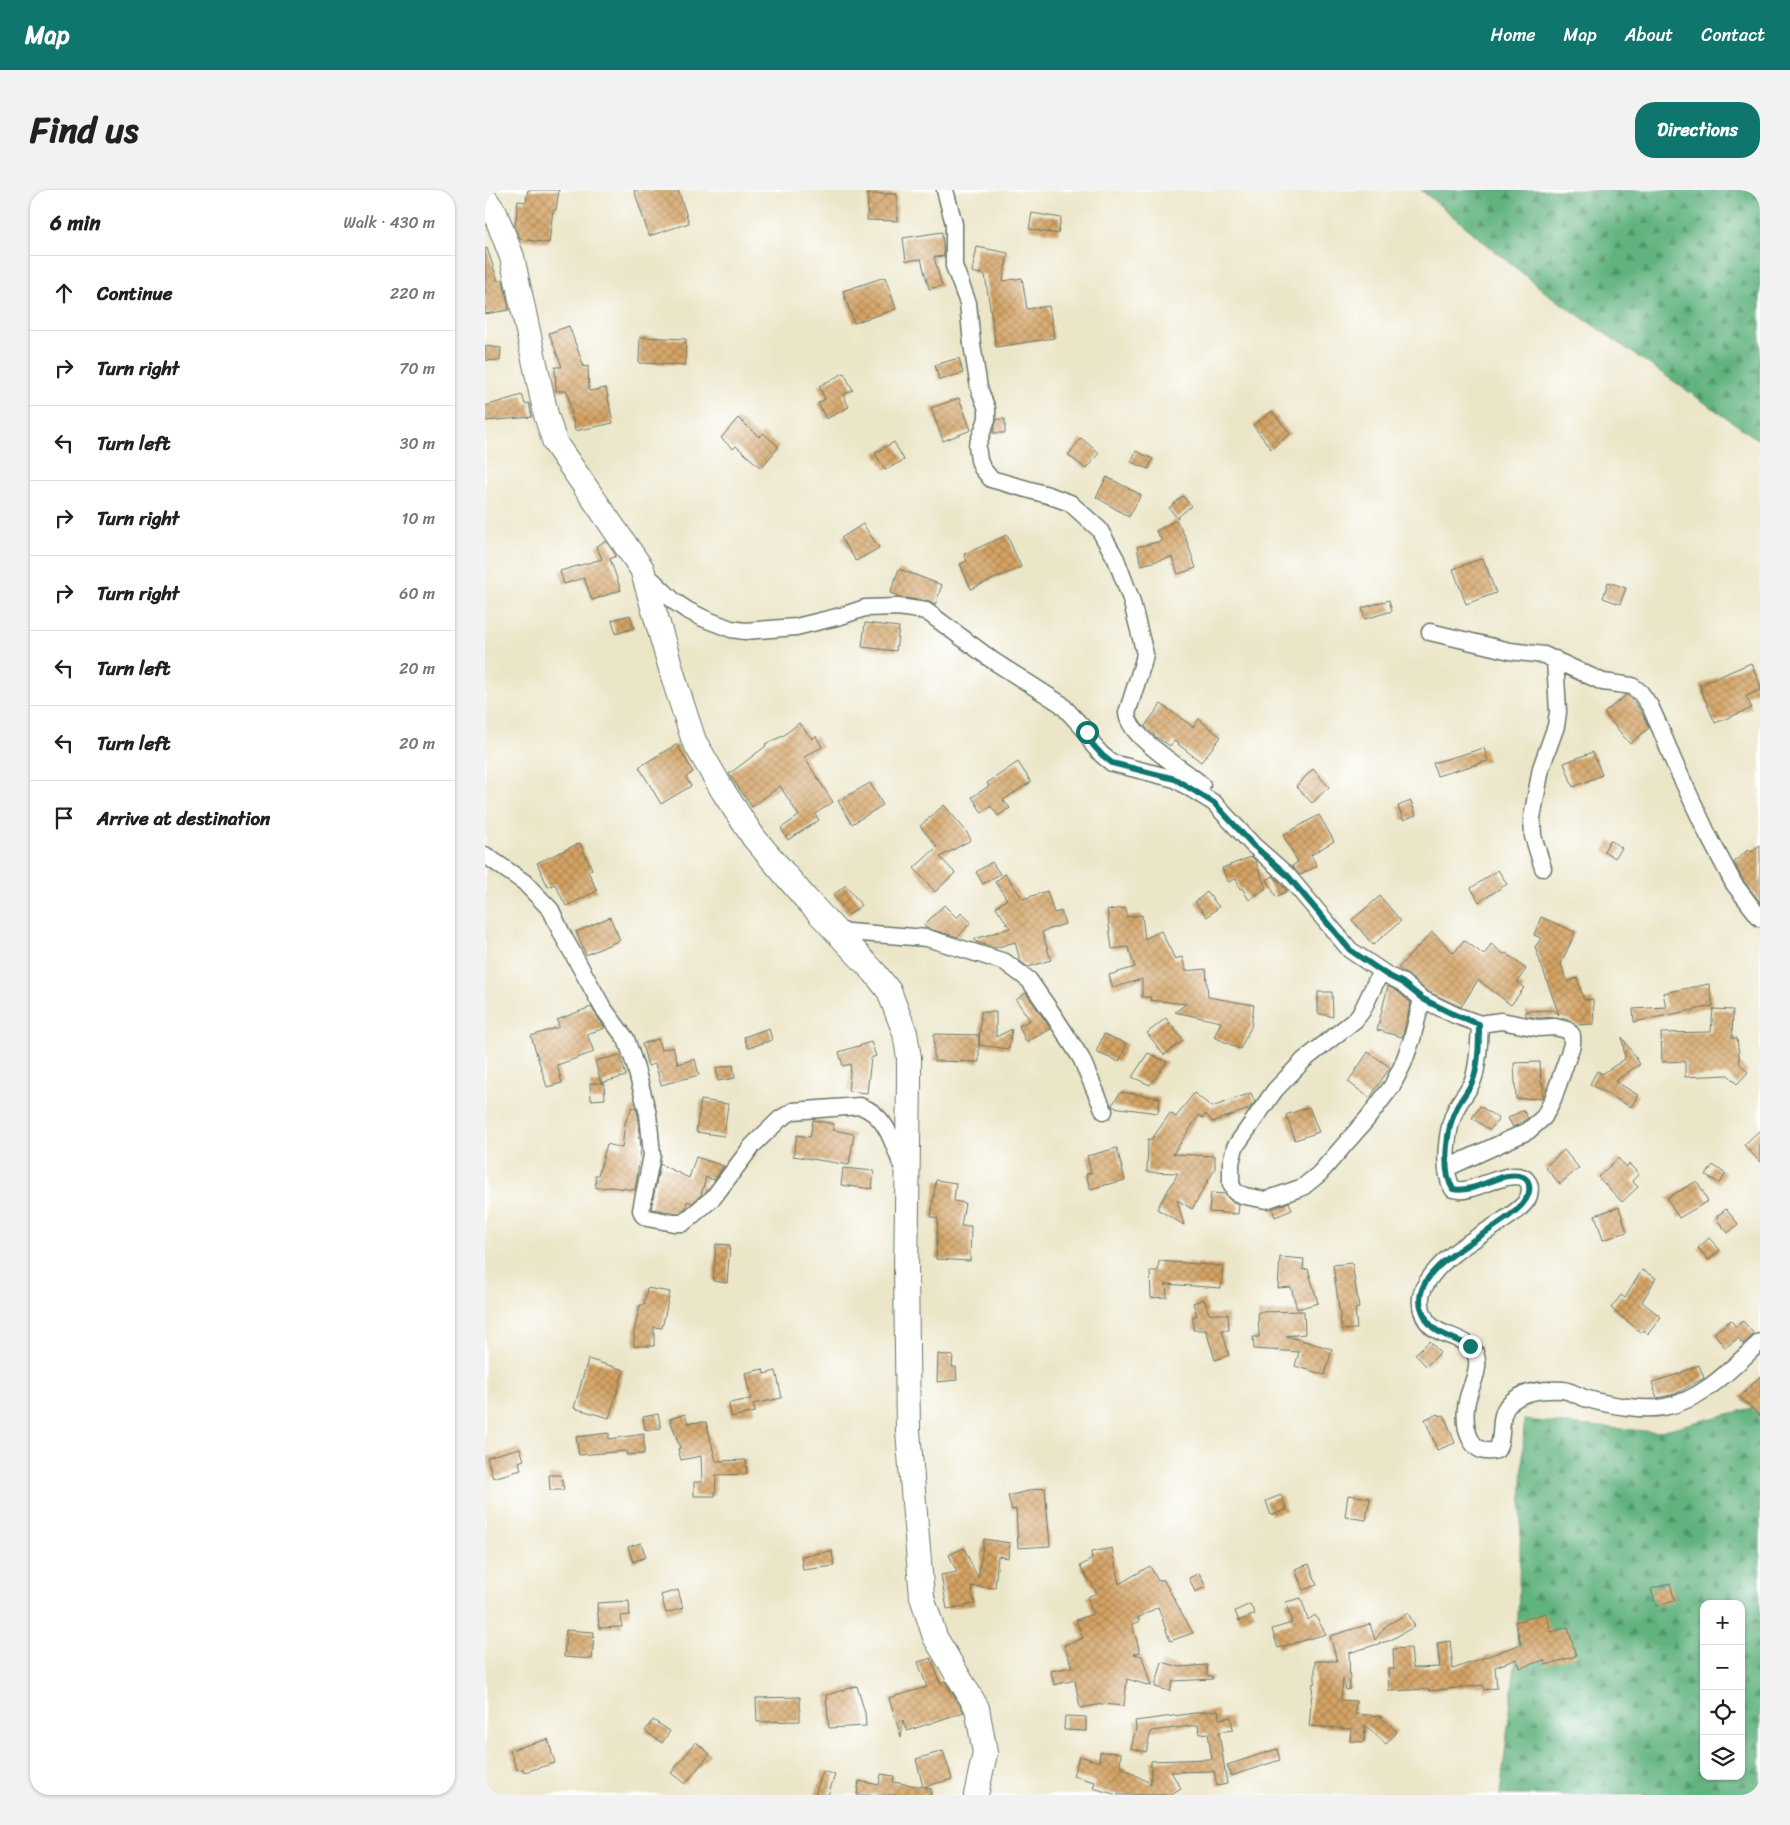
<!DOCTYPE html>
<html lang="en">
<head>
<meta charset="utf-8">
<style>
  :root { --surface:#fff; --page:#f2f2f2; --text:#202124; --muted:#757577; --line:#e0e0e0; --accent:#0f766e }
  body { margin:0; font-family:Sriracha,sans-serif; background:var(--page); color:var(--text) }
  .controls { position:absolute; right:15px; bottom:15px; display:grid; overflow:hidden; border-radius:10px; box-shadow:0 1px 4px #0004 }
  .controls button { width:45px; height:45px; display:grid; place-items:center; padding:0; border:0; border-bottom:1px solid var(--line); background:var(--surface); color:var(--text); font:25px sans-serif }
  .stop { position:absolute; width:15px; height:15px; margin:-11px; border:4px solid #0f766e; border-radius:50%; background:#fff }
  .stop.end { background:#0f766e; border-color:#fff; box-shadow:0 1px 5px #0008 }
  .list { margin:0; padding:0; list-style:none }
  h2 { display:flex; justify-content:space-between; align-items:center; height:65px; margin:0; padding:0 20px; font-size:21px }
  h2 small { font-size:16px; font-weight:400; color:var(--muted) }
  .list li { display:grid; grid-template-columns:32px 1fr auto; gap:15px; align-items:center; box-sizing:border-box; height:75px; padding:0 20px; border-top:1px solid var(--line) }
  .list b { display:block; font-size:19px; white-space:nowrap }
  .list em { font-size:16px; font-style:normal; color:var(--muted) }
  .icon { flex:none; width:28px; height:28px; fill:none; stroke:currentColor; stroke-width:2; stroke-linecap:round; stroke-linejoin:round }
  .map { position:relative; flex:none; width:1275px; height:1605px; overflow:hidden; border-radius:20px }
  header { display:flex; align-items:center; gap:30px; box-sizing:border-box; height:70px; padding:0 25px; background:var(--accent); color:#fff }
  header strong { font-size:24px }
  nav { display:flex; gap:28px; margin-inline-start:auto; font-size:18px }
  .intro { display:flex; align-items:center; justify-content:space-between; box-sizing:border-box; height:120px; padding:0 30px }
  h1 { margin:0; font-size:35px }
  .button { padding:12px 22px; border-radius:20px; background:var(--accent); color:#fff; font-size:18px; font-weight:700 }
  main { display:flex; gap:30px; padding:0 30px }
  aside { flex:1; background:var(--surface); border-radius:20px; box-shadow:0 1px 4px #0004 }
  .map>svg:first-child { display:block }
</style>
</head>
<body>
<header>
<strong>Map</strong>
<nav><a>Home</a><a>Map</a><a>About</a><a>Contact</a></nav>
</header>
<div class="intro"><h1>Find us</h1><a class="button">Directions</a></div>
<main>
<aside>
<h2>6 min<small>Walk · 430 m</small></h2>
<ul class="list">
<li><svg class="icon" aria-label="ahead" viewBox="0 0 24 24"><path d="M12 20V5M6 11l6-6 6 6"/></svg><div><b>Continue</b></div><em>220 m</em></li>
<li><svg class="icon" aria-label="right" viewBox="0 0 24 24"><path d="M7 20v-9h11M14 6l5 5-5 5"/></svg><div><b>Turn right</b></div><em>70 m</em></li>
<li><svg class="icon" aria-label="left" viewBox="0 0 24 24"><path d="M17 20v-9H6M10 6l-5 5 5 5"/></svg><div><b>Turn left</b></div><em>30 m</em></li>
<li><svg class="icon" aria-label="right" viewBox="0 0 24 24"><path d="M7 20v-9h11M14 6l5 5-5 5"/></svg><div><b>Turn right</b></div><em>10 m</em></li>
<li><svg class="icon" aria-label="right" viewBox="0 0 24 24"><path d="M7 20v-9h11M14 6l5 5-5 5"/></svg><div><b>Turn right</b></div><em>60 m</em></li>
<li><svg class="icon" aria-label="left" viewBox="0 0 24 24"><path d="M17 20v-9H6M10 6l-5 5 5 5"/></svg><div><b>Turn left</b></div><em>20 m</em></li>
<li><svg class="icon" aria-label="left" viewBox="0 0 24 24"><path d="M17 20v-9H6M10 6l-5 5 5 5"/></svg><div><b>Turn left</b></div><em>20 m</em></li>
<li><svg class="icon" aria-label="arrive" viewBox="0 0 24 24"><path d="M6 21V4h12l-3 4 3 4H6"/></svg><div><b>Arrive at destination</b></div></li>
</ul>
</aside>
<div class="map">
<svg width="1275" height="1605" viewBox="0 0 1275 1605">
  <defs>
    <pattern id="forest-firs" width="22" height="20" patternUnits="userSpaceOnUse" patternTransform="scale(1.25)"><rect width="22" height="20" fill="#60b27e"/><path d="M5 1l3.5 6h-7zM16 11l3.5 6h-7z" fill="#4f9268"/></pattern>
    <pattern id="building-cross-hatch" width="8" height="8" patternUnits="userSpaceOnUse" patternTransform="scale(1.25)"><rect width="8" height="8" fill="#d5a364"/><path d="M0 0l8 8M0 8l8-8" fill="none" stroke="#ac8653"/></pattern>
  </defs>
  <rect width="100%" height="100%" fill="#fff"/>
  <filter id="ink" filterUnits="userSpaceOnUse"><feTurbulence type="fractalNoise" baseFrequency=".02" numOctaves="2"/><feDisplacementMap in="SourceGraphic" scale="10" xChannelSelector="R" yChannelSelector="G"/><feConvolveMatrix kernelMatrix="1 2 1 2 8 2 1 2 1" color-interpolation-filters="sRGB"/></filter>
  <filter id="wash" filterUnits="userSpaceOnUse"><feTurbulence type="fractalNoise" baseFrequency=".0096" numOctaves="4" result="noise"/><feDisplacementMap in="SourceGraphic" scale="20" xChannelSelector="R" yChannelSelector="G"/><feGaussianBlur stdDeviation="1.12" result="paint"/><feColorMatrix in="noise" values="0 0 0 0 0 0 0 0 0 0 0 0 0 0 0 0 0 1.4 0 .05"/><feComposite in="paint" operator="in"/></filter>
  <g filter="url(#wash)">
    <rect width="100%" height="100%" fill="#ece6c9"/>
    <path fill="url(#forest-firs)" stroke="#407859" fill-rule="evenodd" d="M936,0H1275V251L1060,102Z
      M1275,1216V1605H1015L1032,1458L1039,1230L1171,1242ZM1219,1414H1256V1586H1219Z"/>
    <g id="blocks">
      <path fill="url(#building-cross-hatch)" d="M43,0H74L71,20H68L64,53L35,49L30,36L33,11L41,12Z
        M149,0H193L204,33L164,46Z
        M383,4H412V31L382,30Z
        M547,23L576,28L573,44L544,39Z
        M457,42L459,66L449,67L457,96L444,99L436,69L421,71L418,48Z
        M492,57L523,63L518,91L537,88L542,119L564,116L569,148L511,157L500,85L487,82Z
        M2,58L13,91L18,90L24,120L0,124V59Z
        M400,87L411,119L369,133L358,101Z
        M84,136L99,177L103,176L104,201L121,198L128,233L90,241L82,201H71L70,177H77L64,143Z
        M155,147L201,149L200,175L154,173Z
        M0,156L16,158L15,171L0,170Z
        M474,168L478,183L454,190L450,175Z
        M359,183L368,200L358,205L364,217L341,229L333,213L340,209L334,196Z
        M37,205L40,214L44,213L47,227L0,231V216Z
        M474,208L486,240L458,251L446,218Z
        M787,221L805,244L786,259L768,235Z
        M253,228L274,247L278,243L294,257L276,278L251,256L248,259L236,248Z
        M512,229H520V243H508Z
        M596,248L614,263L601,279L583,265Z
        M409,252L419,270L400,280L390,263Z
        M651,261L668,269L663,279L646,272Z
        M622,287L656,305L644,327L611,307Z
        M698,306L706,316L692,328L684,318Z
        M691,330L700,346L711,378L693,384L687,367L656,375L652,357L677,351L671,341Z
        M378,334L394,358L371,371L356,348Z
        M522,345L536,377L486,399L475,374L482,371L479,364Z
        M121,351L131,366L125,369L136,400L107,410L99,388L79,394L75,381L117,369L111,356Z
        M998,368L1011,403L981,414L968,379Z
        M414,379L457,395L450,415L442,411L418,408L405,403Z
        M1123,392L1141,398L1135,414L1118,408Z
        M904,410L907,421L880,429L877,418Z
        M145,425L149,438L131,444L127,430Z
        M380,433L414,437L411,461L377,457Z
        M1266,473L1275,494V500L1261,506L1267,518L1230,533L1214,495Z
        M1141,505L1145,507L1156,521L1164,538L1145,554L1119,523Z
        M676,514L708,537L714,529L736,547L716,572L689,551L685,556L671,547L660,536Z
        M314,533L327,549L331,546L337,557L319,567L348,612L330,624L334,630L303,650L296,638L314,626L295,596L267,617L244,584L281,556L280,554L298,546Z
        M192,554L208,582L201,587L206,596L176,614L154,577Z
        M999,558L1003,571L952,586L948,573Z
        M1108,562L1117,585L1088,597L1079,573Z
        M533,572L546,592L518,610L525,618L513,626L506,616L497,623L487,607L504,596L502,593Z
        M828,579L844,597L827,613L811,596Z
        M385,593L398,615L367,634L353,611Z
        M926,611L931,625L918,630L913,616Z
        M459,615L481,641L486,650L455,667L470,683L450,702L429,678L452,657L435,636Z
        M834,625L849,651L826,665L832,676L815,685L807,676L813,672L798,645Z
        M1125,650L1137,658L1130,668L1119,661Z
        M95,653L107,679L103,681L112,701L81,716L70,694L63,697L52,673Z
        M1275,655V712L1257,689L1249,672L1264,659L1266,662Z
        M766,667L770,670L781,698L764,710L757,698L755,699L751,689L743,692L737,678Z
        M507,672L515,684L498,694L491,682Z
        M1013,680L1022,694L994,712L986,698Z
        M520,684L538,709L562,701L569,723L576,721L580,734L557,742L566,770L543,777L535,771L530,752L510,758L491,752L490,749L525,738L511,717L522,709L510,692Z
        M788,686L802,701L791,707L782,690Z
        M361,695L376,715L364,725L348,705Z
        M722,702L734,717L722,727L710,712Z
        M895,706L916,731L888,755L867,730Z
        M459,715L472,728L476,723L486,732L473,747L441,738L439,735Z
        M641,718L642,727L657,725L660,749L676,741L690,769L697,767L701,781L721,779L723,807L769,815L766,837L755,859L729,847L736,832L690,822L701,814L665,810L666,807H657V789L628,798L624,785L650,777L643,757L627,759L622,720Z
        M125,727L135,750L101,765L91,742Z
        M1056,727L1090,742L1076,774L1082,792L1092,788L1099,810L1108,809L1109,834L1091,835L1085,830L1072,827L1054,828L1041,826V821L1069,820L1074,825L1050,757L1056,748L1049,745Z
        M947,742L969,763L979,750L999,765L1006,754L1019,764L1021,763L1041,779L1032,792L1039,798L1026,815L993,790L976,817L942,801L913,778Z
        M1224,794L1228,816L1149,832L1148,819L1181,817L1178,803Z
        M903,796L912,801L926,813L917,847L892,840Z
        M833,802H847L848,827L833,823Z
        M541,803L566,839L541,852L534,836L545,830L531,810Z
        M106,817L120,838L102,844L109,862L72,875L77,893L62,897L46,846L74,837L72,830Z
        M1228,819L1248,820L1247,848H1252L1255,874L1263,882L1252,894L1243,885L1200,887V871L1177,872L1176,843L1226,842Z
        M496,822H511V847L527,839L524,859L494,855Z
        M681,828L698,851L679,865L662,843Z
        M284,838L287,850L263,858L259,847Z
        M449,844L494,845V872L449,871Z
        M619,844L642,854L634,872L611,862Z
        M1137,847L1155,874L1130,891L1153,905L1146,917L1105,894L1112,881L1117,884L1140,869Z
        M173,849L176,860L188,857L193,874L210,869L214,885L176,895L170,874L163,876L157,854Z
        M386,852L391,866L386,868L382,903L363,901L366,874L358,876L354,862Z
        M883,862L905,877L885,908L863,892Z
        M663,863L682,872L665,895L647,887Z
        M135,865L141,886L116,893L110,871Z
        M1055,872L1056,893H1058V908L1031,909L1029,873Z
        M248,875L250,888L233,891L231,878Z
        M105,893H119L120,909L106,910Z
        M636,902L675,908L673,923L628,917L627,915Z
        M709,903L727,917L766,903L770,912L764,919L727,932L721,924L718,928L714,925L688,964L730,966V979L707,1019L692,1010L699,1035L672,1019L693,983L662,982L663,949H667L685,923L691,927Z
        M216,910L243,914L239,946L211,942Z
        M995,916L1014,929L1005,940L987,928Z
        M147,917L151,918L153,926L155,943L153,947H155L156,960L150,1000L125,997L111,998L110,985H113L122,954L137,958L140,933Z
        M824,917L834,942L810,950L801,925Z
        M1038,920L1043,928L1028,937L1023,928Z
        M328,930L349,934L348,940L369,944L364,975L308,966L312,945L325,947Z
        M1275,940V972L1259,955Z
        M632,958L640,990L605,999L601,984L606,983L602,966Z
        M1079,960L1094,978L1075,994L1060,977Z
        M211,967L239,976L229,990L221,987L216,1005L207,1013L202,1011L201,1018L194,1023L166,1019L175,974L204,988Z
        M1133,968L1141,977L1144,974L1154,984L1147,991L1153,997L1137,1012L1113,987Z
        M1228,975L1241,984L1234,993L1221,985Z
        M358,978L389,981L387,999L356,995Z
        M451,990L471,993L469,1011L480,1013L476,1036H486L485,1071L451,1069L453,1028L446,1027Z
        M1212,991L1223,1011L1194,1028L1182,1008Z
        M726,1003L740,1004L746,1011L754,1014L753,1024L724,1022Z
        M804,1012L807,1020L790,1027L787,1019Z
        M1134,1017L1142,1042L1118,1050L1110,1025Z
        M1241,1019L1253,1034L1243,1043L1232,1030V1026Z
        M1224,1048L1235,1060L1224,1070L1213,1058Z
        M231,1054L245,1055L242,1093L228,1091Z
        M795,1067L819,1069L818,1080L823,1079L833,1113L812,1119L806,1097L793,1098Z
        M674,1071L738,1076L736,1098L681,1094L682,1107L666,1108L665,1081H673Z
        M867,1073L874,1118L870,1119L872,1139L857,1140L848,1075Z
        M1157,1080L1171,1088L1157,1112L1176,1127L1163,1144L1159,1140L1157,1143L1126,1118L1136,1105L1140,1108Z
        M162,1098L185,1102L177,1138L169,1137V1156H149V1141L155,1115H159Z
        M719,1109L724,1124H743L744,1140H737L744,1165L730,1170L721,1140H708V1126H712L708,1113Z
        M819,1121L820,1144L801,1146L847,1159L840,1185L810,1176L814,1162L769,1159L768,1147H774L773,1122Z
        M1246,1130L1250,1136L1258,1131L1269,1144L1258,1154L1253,1148L1240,1158L1229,1143Z
        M945,1151L955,1163L941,1176L930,1164Z
        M453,1164L468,1166L467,1177H471L472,1190L452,1192Z
        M103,1169L139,1180L124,1228L89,1218Z
        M1214,1175L1219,1188L1190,1204L1172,1208L1167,1192L1197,1183V1182Z
        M278,1179L279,1184L291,1181L297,1208L268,1214L270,1222L246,1227L244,1213L266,1209L260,1183Z
        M1275,1186V1226L1255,1207Z
        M173,1224L176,1238L165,1240L160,1239L158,1227Z
        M200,1224L203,1233L221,1232L231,1271L261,1270L262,1284L231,1285L230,1306H209V1292H217L216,1266L196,1270L193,1259L195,1258L185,1229Z
        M953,1224L954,1226L959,1225L970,1253L952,1260L940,1229Z
        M124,1243V1249L159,1244V1264L142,1265L141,1261L94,1265L91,1247Z
        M35,1258L39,1270L34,1272L36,1280L8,1288L2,1267Z
        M64,1285H76L79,1300H65Z
        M560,1298L565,1356L533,1358L531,1319L527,1320L523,1306L551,1299Z
        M796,1305L802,1320L786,1325L781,1311Z
        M863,1305L885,1308L881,1330L860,1327Z
        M499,1349L525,1353L523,1368L513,1366L510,1398L486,1396L490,1414L462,1419L456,1385L472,1382L464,1365L479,1358L493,1388Z
        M156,1353L161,1367L148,1372L143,1357Z
        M627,1358L634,1394L665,1376L673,1391L678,1389L708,1443L685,1451L673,1417L653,1428L654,1432L647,1434L655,1462L649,1464L657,1466L666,1496L642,1489L639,1516L617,1514L595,1518L590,1490L569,1495L566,1481L587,1477L579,1455L598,1448L591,1430L608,1424L602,1407L612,1403L595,1376L607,1369L606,1362Z
        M347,1361L349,1376L318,1380L316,1366Z
        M824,1374L832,1395L818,1400L810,1379Z
        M714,1383L721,1397L710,1402L704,1388Z
        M1185,1393L1190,1411L1171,1416L1166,1399Z
        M193,1400L198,1418L181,1423L176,1405Z
        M816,1408L823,1430L830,1425L841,1444L793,1458L787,1439L807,1433L801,1412Z
        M144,1411L145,1425L136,1426L137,1437L114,1438L112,1413Z
        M765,1414L770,1424L754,1431L750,1421Z
        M923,1423L930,1436L906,1450L864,1463L865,1499L861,1500L858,1489L856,1510L871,1511L870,1524L895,1526L912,1542L901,1554L880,1535L879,1552L865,1551L866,1539L824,1536L828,1493H830V1471H852L845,1446L885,1434L890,1450L902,1435Z
        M1061,1423L1066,1442L1083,1437L1091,1466L1061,1475L1059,1470L1035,1478L1032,1469L1010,1477L1012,1498L999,1500L998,1495L944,1501V1499L904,1501L903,1479H909L908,1459L926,1458L928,1478L955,1477L952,1453L965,1451L968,1479L1036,1454L1030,1432Z
        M81,1440L109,1442L107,1469L79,1467Z
        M446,1468L455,1493L460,1491L479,1522L422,1541L418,1530L416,1547L404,1508L442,1497L433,1472Z
        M677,1472L695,1477L722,1475V1485L728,1487V1489L688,1491L685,1501L670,1497Z
        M372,1496L380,1523L381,1536L344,1538L341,1505Z
        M315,1507V1531L272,1532L271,1508Z
        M733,1520L734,1529L746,1527L748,1540L734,1542L742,1594L732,1596L729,1581L686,1582L696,1598L685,1605H632L608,1598L610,1592L588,1586L594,1566L614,1572L615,1562L636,1563L635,1576L666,1594V1571L727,1569L723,1543L714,1544L713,1535L666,1541L661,1562L646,1558L651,1538L650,1531Z
        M580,1526L601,1527V1541L579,1540Z
        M168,1530L185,1541L177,1553L160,1541Z
        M63,1549L70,1573L39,1582L38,1579L32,1580L25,1560Z
        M211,1552L225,1564L200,1594L186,1583Z
        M792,1559L795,1570L746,1586L742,1575Z
        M458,1561L467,1589L439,1597L446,1599V1605H372L374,1591L394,1595L396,1584L409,1586L408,1592L438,1597L431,1569Z
        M338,1581L350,1585L343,1605H330Z"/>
    </g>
  </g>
  <g filter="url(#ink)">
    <use href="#blocks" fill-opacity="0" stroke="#677868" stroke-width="1"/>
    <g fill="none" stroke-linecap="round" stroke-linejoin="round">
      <g stroke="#677868" stroke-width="19">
        <path id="street" d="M460,0L469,34V76L483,113L487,154L494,198L502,219V229L492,256L494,270L497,278L506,289L563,305L585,313L614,339L631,369L646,409L660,464L658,473L642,523C644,548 698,578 717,595
          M160,383L190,412L202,420L220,429L246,439L260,441L311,437L356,426L380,418L413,417L441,421L507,470L576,514L602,542L608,555L617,565L627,573L690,589L729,613L768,655L802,685L865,760L902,785L918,793L937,809L970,825L995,834L1016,831L1053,838L1070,837L1082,840L1087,845V855L1068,909L1059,927L1043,941L962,978
          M945,442L1025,461L1059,465L1118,492L1147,496L1155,502L1165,516L1176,540L1188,570L1223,645L1249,694L1275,728
          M0,665L39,692L66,720L77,744L118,818L141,849L150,875L163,924L167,965L156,1020L158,1025L162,1028L189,1033H198L228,1008L267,956L295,929L308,921L375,916C403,925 409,957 419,981
          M1058,678L1048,646L1047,628L1056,578L1071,536L1073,522L1070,469
          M350,741L442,748L520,772L544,790L569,826L596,868L619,921
          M896,781L877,821L870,830L819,870L790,900L750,957L746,973V994L750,1002L760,1006L781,1010L818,997L834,984L882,929L907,896L918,874L927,849L937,809
          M995,834C994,852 994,870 989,887C986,898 977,907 972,917C962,935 956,981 968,999C972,999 975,1001 979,1000C994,999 1033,975 1043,992C1046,996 1045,1005 1042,1010C1037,1018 1025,1026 1016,1032C990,1049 957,1066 941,1094C931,1109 936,1131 952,1140C962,1146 977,1148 986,1157C990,1160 991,1165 992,1170C994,1186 982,1201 981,1218C979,1238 985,1268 1012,1260C1020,1245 1012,1227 1024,1214C1038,1200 1060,1199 1078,1200C1086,1201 1095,1207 1103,1209C1123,1215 1159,1221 1179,1217C1218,1210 1247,1178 1275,1152"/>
      </g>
      <g stroke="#677868" stroke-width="26">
        <path id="secondary" d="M0,9L10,23L27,67L61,225L70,253L157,379L191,496L209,551L238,601L269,648L321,709L390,783L404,801L420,843L424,868V891L421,1079L423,1241L437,1407L450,1447L492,1518L500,1563L491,1605"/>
      </g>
      <use href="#street" stroke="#fff" stroke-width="16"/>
      <use href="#secondary" stroke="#fff" stroke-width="24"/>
    </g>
  </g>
  <g fill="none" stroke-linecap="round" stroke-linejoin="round" filter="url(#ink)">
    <path stroke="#0f766e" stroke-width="6" d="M602,542L608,555L617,565L627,573L690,589L729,613L768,655L802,685L865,760L902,785L918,793L938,809L970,825L994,834C994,852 994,870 989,887C986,898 977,907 972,917C962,935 956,981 968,999C992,1004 1017,979 1038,987C1042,989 1044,992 1044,996C1052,1031 923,1066 936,1117C938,1125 944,1135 951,1140C960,1146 974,1151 985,1156"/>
  </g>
</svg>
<div class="controls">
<button>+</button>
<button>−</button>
<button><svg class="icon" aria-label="locate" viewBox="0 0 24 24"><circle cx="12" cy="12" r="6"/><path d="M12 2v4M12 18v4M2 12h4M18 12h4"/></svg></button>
<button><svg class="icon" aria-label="layers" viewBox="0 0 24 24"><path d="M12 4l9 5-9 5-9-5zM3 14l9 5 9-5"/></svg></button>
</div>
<div class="stop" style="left:602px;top:542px"></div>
<div class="stop end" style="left:985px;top:1156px"></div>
</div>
</main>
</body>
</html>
